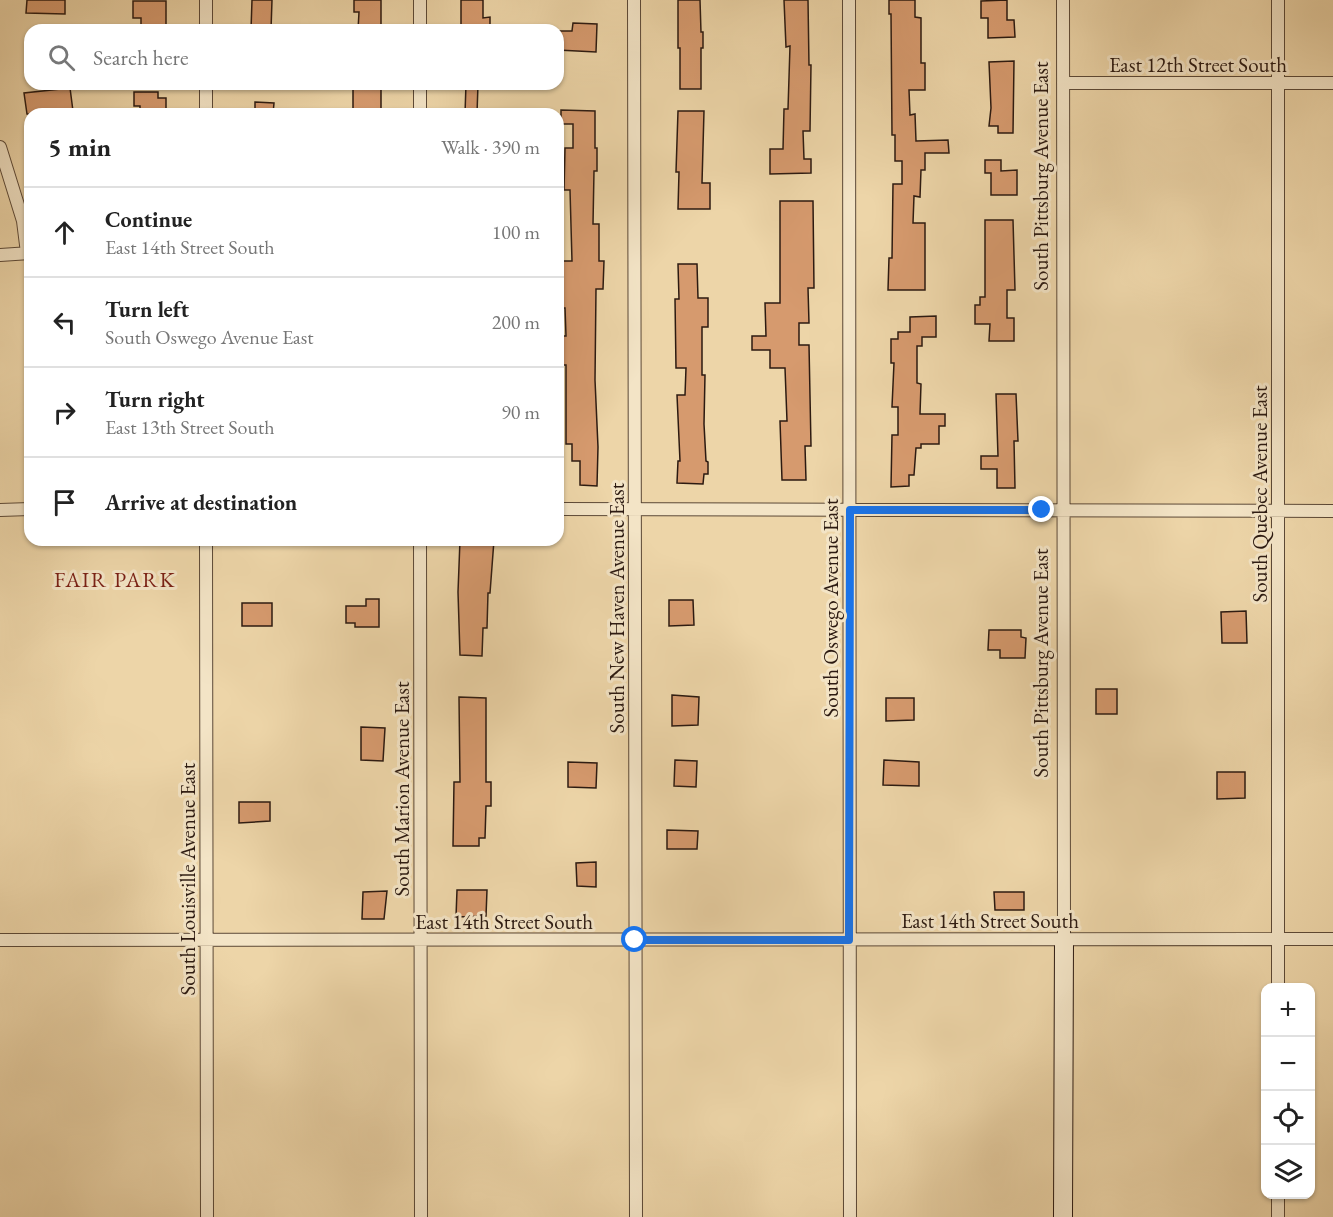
<!DOCTYPE html>
<html lang="en">
<head>
<meta charset="utf-8">
<style>
  :root { --surface:#fff; --page:#f6f6f6; --text:#222; --muted:#767676; --line:#e0e0e0 }
  body { margin:0; font-family:"EB Garamond",serif; background:var(--page); color:var(--text) }
  .controls { position:absolute; right:18px; bottom:18px; display:grid; overflow:hidden; border-radius:12px; box-shadow:0 2px 4px #0004 }
  .controls button { width:54px; height:54px; display:grid; place-items:center; padding:0; border:0; border-bottom:2px solid var(--line); background:var(--surface); color:var(--text); font:30px sans-serif }
  .stop { position:absolute; width:18px; height:18px; margin:-14px; border:4px solid #1a73e8; border-radius:50%; background:#fff }
  .stop.end { background:#1a73e8; border-color:#fff; box-shadow:0 2px 6px #0008 }
  .list { margin:0; padding:0; list-style:none }
  h2 { display:flex; justify-content:space-between; align-items:center; height:78px; margin:0; padding:0 24px; font-size:26px }
  h2 small { font-size:20px; font-weight:400; color:var(--muted) }
  .list li { display:grid; grid-template-columns:39px 1fr auto; gap:18px; align-items:center; box-sizing:border-box; height:90px; padding:0 24px; border-top:2px solid var(--line) }
  .list b { display:block; font-size:22px; white-space:nowrap }
  .list p { margin:0; font-size:20px; white-space:nowrap; color:var(--muted) }
  .list em { font-size:20px; font-style:normal; color:var(--muted) }
  .icon { flex:none; width:33px; height:33px; fill:none; stroke:currentColor; stroke-width:2; stroke-linecap:round; stroke-linejoin:round }
  .map { position:relative; flex:none; width:1333px; height:1217px; overflow:hidden }
  .search { position:absolute; background:var(--surface); box-shadow:0 2px 4px #0004; left:24px; top:24px; width:540px; height:66px; display:flex; align-items:center; gap:15px; box-sizing:border-box; padding:0 21px; border-radius:18px; color:var(--muted); font-size:22px }
  .panel { position:absolute; background:var(--surface); box-shadow:0 2px 4px #0004; left:24px; top:108px; width:540px; height:438px; border-radius:18px }
  .map>svg:first-child { display:block }
</style>
</head>
<body>
<div class="map">
<svg width="1333" height="1217" viewBox="0 0 1333 1217">
  <rect width="100%" height="100%" fill="#edd5a8"/>
  <filter id="stains"><feTurbulence type="fractalNoise" baseFrequency=".00333" numOctaves="4"/><feColorMatrix values="0 0 0 0 .2 0 0 0 0 .09 0 0 0 0 .02 0 0 0 .5 -.17"/></filter>
  <radialGradient id="worn" r=".72"><stop offset=".6" stop-color="#630" stop-opacity="0"/><stop offset="1" stop-color="#630" stop-opacity=".3"/></radialGradient>
  <path fill="#d69a6e" stroke="#2c1a11" stroke-width="1.5" d="M27,0H65V14L26,13Z
    M252,0H272L271,30H251Z
    M354,0H381V30H358L359,12H354Z
    M461,0H483V18L490,17V30H461Z
    M678,0H700L701,32H703V48H701V89H680V48H678Z
    M784,0H808L809,65H811L810,131H803L804,159H811V173L770,174V149H783L784,109H788L790,46L786,47Z
    M889,0H915V17L921,18V63H925V90H909L910,115L915,114L916,141L948,140L949,153H925V170H921L920,197L914,196L913,223H925V290H888L889,258H892L893,184H902V161H895V135H892L891,14H889Z
    M1007,0V20H1014L1015,37L988,38V18H981V1Z
    M133,1H166V28H141V18H133Z
    M573,23L597,24L596,52L558,50L559,31H572Z
    M1014,61L1013,133H998V126H989L991,108L989,62Z
    M353,84H381V114H353Z
    M466,84H478L477,114H465Z
    M70,88L73,111L52,114H27L24,93Z
    M134,92H158V98H166V114H140V106H134Z
    M255,102L274,103L273,114H255Z
    M561,110L595,111V148H597V171H594L593,224H599V261H604L603,289H596L595,380L598,447L597,486L580,485V461H572V444H566V365H561L562,336H566L565,308H558V296H562L563,261H572L570,190H564L565,148H573V124H561Z
    M678,111H704L702,183H710V209H678L679,172H676Z
    M985,160H1001V171L1017,170V195H991V173H985Z
    M780,201H813L814,288H808L809,323H799V345H809L811,446H805L806,480H782L780,421H787L785,368H770V350H752V336H766L765,303H780Z
    M985,220H1013L1015,290H1007V318H1014V341H989L990,324H975V305H980V297H985Z
    M678,264H697L698,298H708V327H702V375H705L704,424L706,461L708,462V474H704L703,484L677,483L678,461H680L677,395H685L686,368H676L675,299H679Z
    M936,316V337H922V346H917V383L921,384L920,414H945V426H939V444H921V448H916L914,475H909V486L891,487L892,435H898V407H892L894,363H891V339H898V332H910V317Z
    M996,394H1016L1018,441H1014L1015,488H997V469H981V456H998Z
    M460,540H494L490,593H488L487,628H483L482,656L460,655L458,592Z
    M366,599H379V627H355V623H346V606H366Z
    M669,600H693L694,625L669,626Z
    M242,603H272V626H242Z
    M1246,611L1247,643H1222L1221,612Z
    M989,630H1021V637L1026,638L1025,658H1000V650H988Z
    M1096,689H1117V714H1096Z
    M672,695L699,697L698,725L672,726Z
    M459,697L486,698V782H491V806H486L485,838H479V846H453L454,782H460Z
    M886,698H914V720L886,721Z
    M361,727L385,728L383,761L361,760Z
    M675,760L697,761L696,787L674,786Z
    M884,760L919,762V786L883,785Z
    M568,762L597,763L596,788L568,787Z
    M1217,772H1245V798L1217,799Z
    M239,802H270V821L239,823Z
    M667,830L698,831L697,849H667Z
    M596,862V887L577,886L576,863Z
    M457,890H487L486,916L456,917Z
    M387,891L384,919H362L363,892Z
    M994,892H1024V910H995Z"/>
  <g fill="none" stroke-linecap="round" stroke-linejoin="round">
    <g stroke="#5c4937" stroke-width="14">
      <path id="street" d="M206,0V30
        M420,0V30
        M634,0L636,1217
        M849,0L850,1217
        M1063,0L1064,940
        M1278,0V988
        M1063,83H1333
        M206,84V114
        M420,84V114
        M0,147L23,221L27,253
        M0,255L30,253
        M558,509L1333,511
        M0,510L30,509
        M206,540L207,1217
        M420,540L421,1217
        M0,940L1333,939
        M1278,1217V1194"/>
    </g>
    <g stroke="#2c1a11" stroke-width="20">
      <path id="secondary" d="M1063,1217L1064,940"/>
    </g>
    <use href="#street" stroke="#f3e4c6" stroke-width="12"/>
    <use href="#secondary" stroke="#f3e4c6" stroke-width="18"/>
  </g>
  <g fill="none" stroke-linecap="round" stroke-linejoin="round">
    <path stroke="#1a73e8" stroke-width="8" d="M635,940H849L850,510H1042"/>
  </g>
  <g text-anchor="middle" dominant-baseline="central" stroke-width="6" stroke-linejoin="round" paint-order="stroke">
    <g font-size="21" fill="#2c1a11" stroke="#f3e4c6">
      <text x="1198" y="64">East 12th Street South</text>
      <text transform="translate(1040 176) rotate(-90)">South Pittsburg Avenue East</text>
      <text transform="translate(1259 494) rotate(-90)">South Quebec Avenue East</text>
      <text transform="translate(616 608) rotate(-90)">South New Haven Avenue East</text>
      <text transform="translate(830 608) rotate(-90)">South Oswego Avenue East</text>
      <text transform="translate(1040 663) rotate(-90)">South Pittsburg Avenue East</text>
      <text transform="translate(401 789) rotate(-90)">South Marion Avenue East</text>
      <text transform="translate(187 879) rotate(-90)">South Louisville Avenue East</text>
      <text x="990" y="920">East 14th Street South</text>
      <text x="504" y="921">East 14th Street South</text>
    </g>
    <g font-size="22" letter-spacing="1.5" fill="#7a1f14" stroke="#f3e4c6">
      <text x="115" y="579">FAIR PARK</text>
    </g>
  </g>
  <rect width="100%" height="100%" filter="url(#stains)"/>
  <rect width="100%" height="100%" fill="url(#worn)"/>
</svg>
<div class="controls">
<button>+</button>
<button>−</button>
<button><svg class="icon" aria-label="locate" viewBox="0 0 24 24"><circle cx="12" cy="12" r="6"/><path d="M12 2v4M12 18v4M2 12h4M18 12h4"/></svg></button>
<button><svg class="icon" aria-label="layers" viewBox="0 0 24 24"><path d="M12 4l9 5-9 5-9-5zM3 14l9 5 9-5"/></svg></button>
</div>
<div class="stop" style="left:635px;top:940px"></div>
<div class="stop end" style="left:1042px;top:510px"></div>
<div class="search"><svg class="icon" aria-label="search" viewBox="0 0 24 24"><circle cx="10" cy="10" r="6"/><path d="M15 15l6 6"/></svg>Search here</div>
<section class="panel">
<h2>5 min<small>Walk · 390 m</small></h2>
<ul class="list">
<li><svg class="icon" aria-label="ahead" viewBox="0 0 24 24"><path d="M12 20V5M6 11l6-6 6 6"/></svg><div><b>Continue</b><p>East 14th Street South</p></div><em>100 m</em></li>
<li><svg class="icon" aria-label="left" viewBox="0 0 24 24"><path d="M17 20v-9H6M10 6l-5 5 5 5"/></svg><div><b>Turn left</b><p>South Oswego Avenue East</p></div><em>200 m</em></li>
<li><svg class="icon" aria-label="right" viewBox="0 0 24 24"><path d="M7 20v-9h11M14 6l5 5-5 5"/></svg><div><b>Turn right</b><p>East 13th Street South</p></div><em>90 m</em></li>
<li><svg class="icon" aria-label="arrive" viewBox="0 0 24 24"><path d="M6 21V4h12l-3 4 3 4H6"/></svg><div><b>Arrive at destination</b></div></li>
</ul>
</section>
</div>
</body>
</html>
